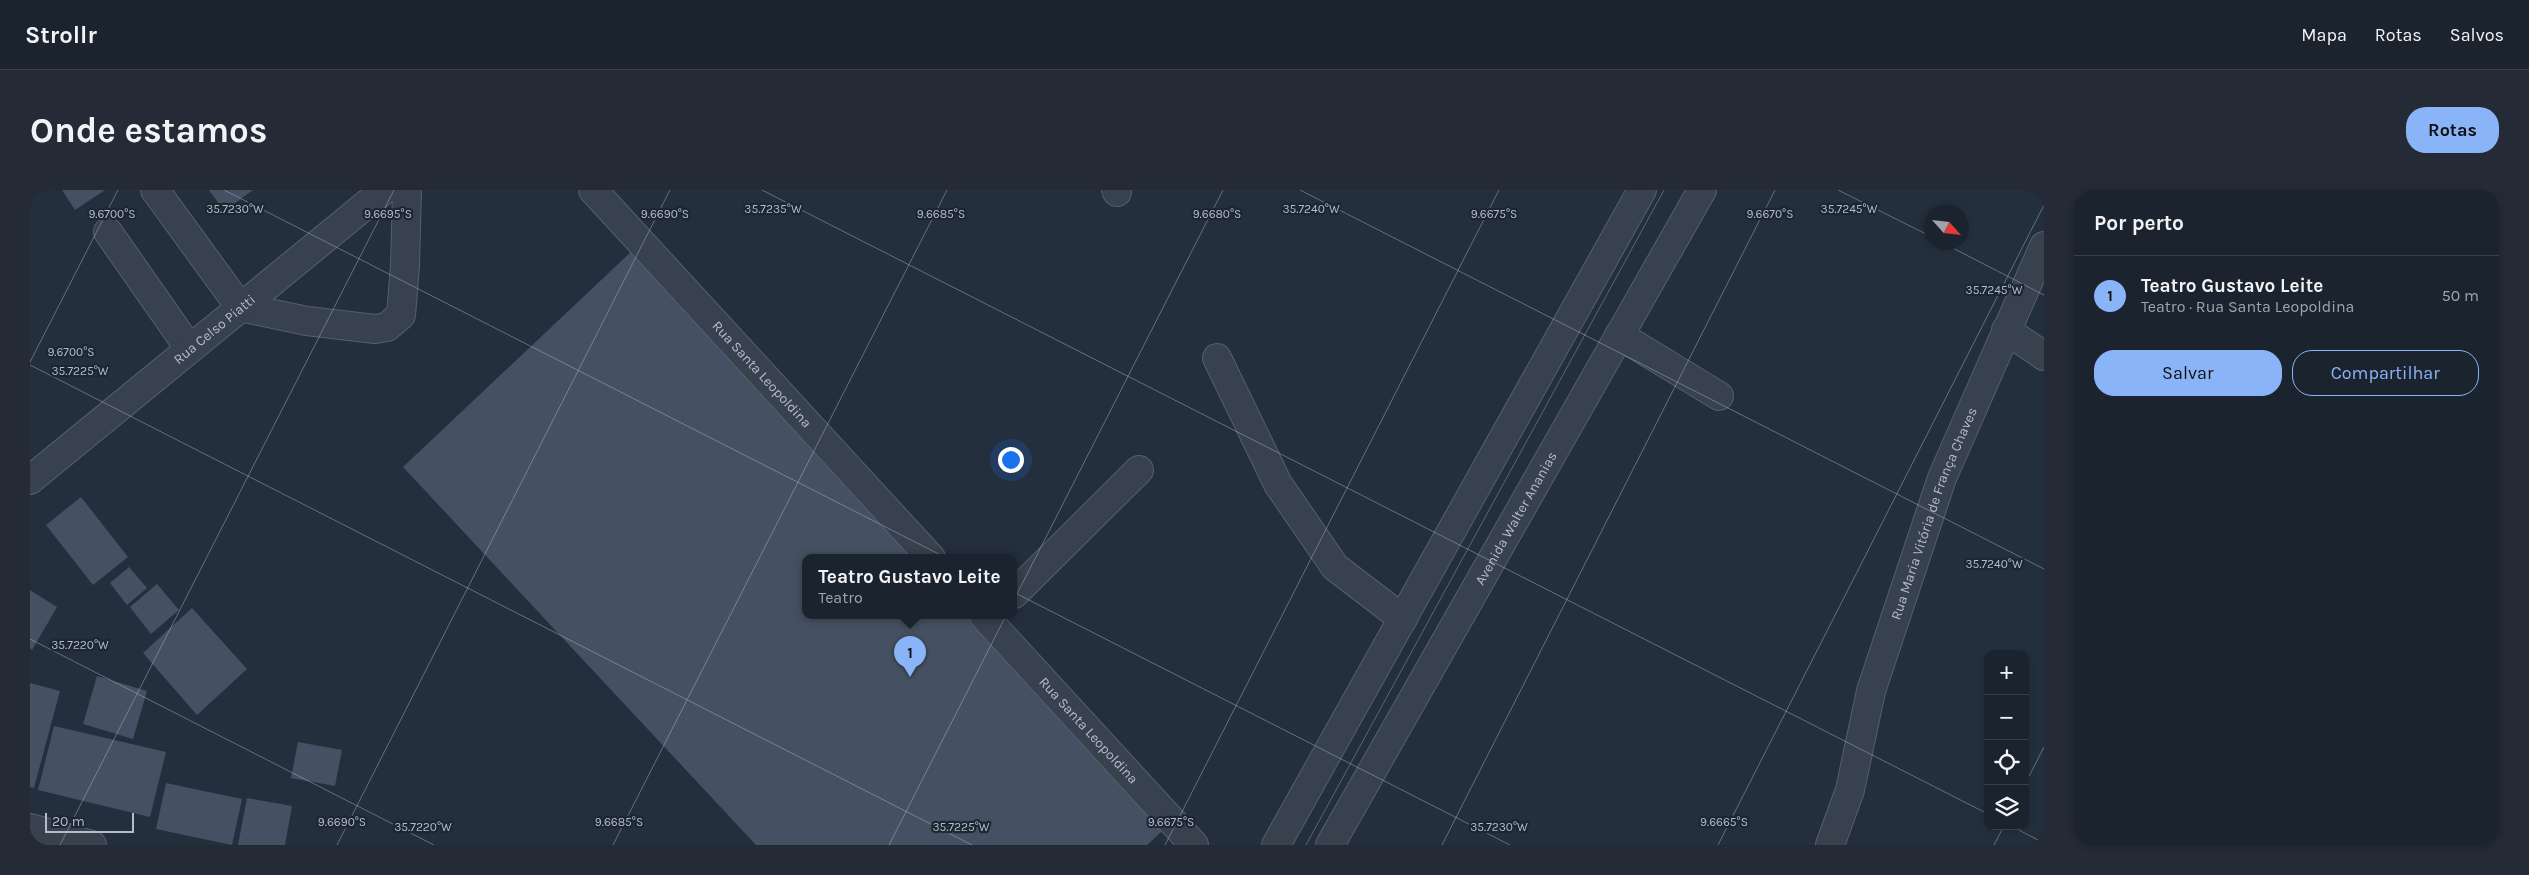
<!DOCTYPE html>
<html lang="pt">
<head>
<meta charset="utf-8">
<style>
  :root { --surface:#1b232e; --page:#242b36; --text:#f1f3f6; --muted:#a0a4aa; --line:#39404a; --accent:#8ab4f8 }
  body { margin:0; font-family:Karla,sans-serif; background:var(--page); color:var(--text) }
  .controls { position:absolute; right:15px; bottom:15px; display:grid; overflow:hidden; border-radius:10px; box-shadow:0 2px 8px #0003 }
  .controls button { width:45px; height:45px; display:grid; place-items:center; padding:0; border:0; border-bottom:1px solid var(--line); background:var(--surface); color:var(--text); font:25px sans-serif }
  .compass { position:absolute; left:1894px; top:15px; width:45px; height:45px; border-radius:50%; background:var(--surface); box-shadow:0 2px 8px #0003; rotate:117deg }
  .scale { position:absolute; left:15px; bottom:12px; width:89px; box-sizing:border-box; padding-left:5px; border:2px solid #b4bcc9; border-top:0; font-size:14px; line-height:18px; white-space:nowrap; color:#b4bcc9; -webkit-text-stroke:4px #1d2633; paint-order:stroke }
  .you { position:absolute; left:980px; top:269px; width:18px; height:18px; margin:-12px; border:4px solid #fff; border-radius:50%; background:#1a73e8; box-shadow:0 0 0 8px #1a73e833 }
  .badge { display:grid; place-items:center; width:32px; height:32px; border-radius:50%; background:var(--accent); color:#111; font-size:16px; font-weight:700 }
  .pin { position:absolute; translate:-50% -41px; filter:drop-shadow(0 1px 2px #0008) }
  .pin::after { content:''; position:absolute; top:26px; width:18px; height:15px; background:inherit; clip-path:polygon(0 0,100% 0,50% 100%) }
  .popup { position:absolute; left:772px; top:364px; width:215px; height:65px; box-sizing:border-box; display:grid; place-content:center; border-radius:10px; background:var(--surface); filter:drop-shadow(0 1px 4px #0005); font-size:16px; white-space:nowrap; color:var(--muted) }
  .popup b { font-size:19px; color:var(--text) }
  .popup::after { content:''; position:absolute; left:50%; top:100%; margin-left:-10px; border:10px solid transparent; border-top-color:var(--surface) }
  .list { margin:0; padding:0; list-style:none }
  h2 { display:flex; justify-content:space-between; align-items:center; height:65px; margin:0; padding:0 20px; font-size:21px }
  h2 small { font-size:16px; font-weight:400; color:var(--muted) }
  .list li { display:grid; grid-template-columns:32px 1fr auto; gap:15px; align-items:center; box-sizing:border-box; height:80px; padding:0 20px; border-top:1px solid var(--line) }
  .list b { display:block; font-size:19px; white-space:nowrap }
  .list p { margin:0; font-size:16px; white-space:nowrap; color:var(--muted) }
  .list em { font-size:16px; font-style:normal; color:var(--muted) }
  .actions { display:flex; gap:10px; padding:15px 20px }
  .actions a { flex:1; padding:11px 0; border:1px solid var(--accent); border-radius:20px; text-align:center; font-size:18px; color:var(--accent) }
  .actions .main { background:var(--accent); color:#111 }
  .icon { flex:none; width:28px; height:28px; fill:none; stroke:currentColor; stroke-width:2; stroke-linecap:round; stroke-linejoin:round }
  .map { position:relative; flex:none; width:2014px; height:655px; overflow:hidden; border-radius:20px }
  header { display:flex; align-items:center; gap:30px; box-sizing:border-box; height:70px; padding:0 25px; background:var(--surface); border-bottom:1px solid var(--line) }
  header strong { font-size:24px }
  nav { display:flex; gap:28px; margin-inline-start:auto; font-size:18px }
  .intro { display:flex; align-items:center; justify-content:space-between; box-sizing:border-box; height:120px; padding:0 30px }
  h1 { margin:0; font-size:35px }
  .button { padding:12px 22px; border-radius:20px; background:var(--accent); color:#111; font-size:18px; font-weight:700 }
  main { display:flex; gap:30px; padding:0 30px }
  aside { flex:1; background:var(--surface); border-radius:20px; box-shadow:0 2px 8px #0003 }
  .map>svg:first-child { display:block }
</style>
</head>
<body>
<header>
<strong>Strollr</strong>
<nav><a>Mapa</a><a>Rotas</a><a>Salvos</a></nav>
</header>
<div class="intro"><h1>Onde estamos</h1><a class="button">Rotas</a></div>
<main>
<div class="map">
<svg width="2014" height="655" viewBox="0 0 2014 655">
  <rect width="100%" height="100%" fill="#242f3e"/>
  <path fill="#455162" d="M32,0H75L45,20Z
    M179,0H223L194,21Z
    M604,59L894,368H776V426H947L1141,633L1117,655H726L373,277Z
    M51,307L98,367L63,395L16,335Z
    M99,377L117,398L97,415L80,393Z
    M127,394L149,420L121,444L100,417Z
    M0,400L27,417L2,460L0,458Z
    M162,418L217,479L167,525L113,463Z
    M67,486L117,501L103,549L53,534Z
    M0,493L30,501L4,598L0,597Z
    M24,536L136,562L120,627L8,600Z
    M268,552L312,560L305,596L261,588Z
    M136,593L212,609L202,655L126,639Z
    M217,608L262,616L255,655H208Z"/>
  <g fill="none" stroke-linecap="round" stroke-linejoin="round">
    <g stroke="#565f6c" stroke-width="30">
      <g id="minor">
        <path d="M125,0L210,117L277,131L345,139L357,137L371,125L375,76L377,0"/>
        <path id="s1" d="M563,0L901,368"/>
        <path d="M1086,0L1087,2"/>
        <path d="M78,42L159,158"/>
        <path d="M1976,140L2014,166"/>
        <path d="M1589,145L1689,206"/>
        <path d="M1187,168L1248,294L1305,377L1373,429"/>
        <path id="s2" d="M0,290L354,0"/>
        <path d="M984,404L1109,280"/>
        <path id="s3" d="M954,426L1164,655"/>
        <path d="M0,638L62,655"/>
        <path d="M1246,655L1612,0"/>
        <path id="s4" d="M1300,655L1672,0"/>
        <path id="s5" d="M1800,655L1820,600L1841,501L1912,288L2014,56"/>
      </g>
    </g>
    <use href="#minor" stroke="#38414e" stroke-width="28"/>
    <path stroke="#5a6575" stroke-width="1" d="M1276,655L1634,0"/>
  </g>
  <path fill="none" stroke="#b4bcc9" stroke-width="1" stroke-opacity="0.45" d="M194,0L1480,655M732,0L1958,624M1270,0L2014,379M1808,0L1902,47M1911,52L2014,105M0,172L88,0M0,175L942,655M0,449L404,655M1995,594L2014,557M1981,636L2014,653M30,655L364,0M307,655L640,0M583,655L917,0M859,655L1193,0M1135,655L1469,0M1412,655L1745,0M1688,655L2014,15M1964,655L1974,636"/>
  <g text-anchor="middle" dominant-baseline="central" stroke-width="4.5" stroke-linejoin="round" paint-order="stroke">
    <g font-size="14" fill="#b4bcc9" stroke="#1d2633">
      <text stroke="none"><textPath href="#s2" startOffset="238">Rua Celso Piatti</textPath></text>
      <text stroke="none"><textPath href="#s1" startOffset="250">Rua Santa Leopoldina</textPath></text>
      <text stroke="none"><textPath href="#s5" startOffset="348">Rua Maria Vitória de França Chaves</textPath></text>
      <text stroke="none"><textPath href="#s4" startOffset="376">Avenida Walter Ananias</textPath></text>
      <text stroke="none"><textPath href="#s3" startOffset="155">Rua Santa Leopoldina</textPath></text>
    </g>
  </g>
  <g font-size="12" text-anchor="middle" fill="#b4bcc9" stroke="#1d2633" stroke-width="4.5" stroke-linejoin="round" paint-order="stroke">
    <text x="205" y="23">35.7230°W</text>
    <text x="743" y="23">35.7235°W</text>
    <text x="1281" y="23">35.7240°W</text>
    <text x="1819" y="23">35.7245°W</text>
    <text x="82" y="28">9.6700°S</text>
    <text x="358" y="28">9.6695°S</text>
    <text x="635" y="28">9.6690°S</text>
    <text x="911" y="28">9.6685°S</text>
    <text x="1187" y="28">9.6680°S</text>
    <text x="1464" y="28">9.6675°S</text>
    <text x="1740" y="28">9.6670°S</text>
    <text x="1964" y="104">35.7245°W</text>
    <text x="41" y="166">9.6700°S</text>
    <text x="50" y="185">35.7225°W</text>
    <text x="1964" y="378">35.7240°W</text>
    <text x="50" y="459">35.7220°W</text>
    <text x="312" y="636">9.6690°S</text>
    <text x="589" y="636">9.6685°S</text>
    <text x="1141" y="636">9.6675°S</text>
    <text x="1694" y="636">9.6665°S</text>
    <text x="1469" y="641">35.7230°W</text>
    <text x="393" y="641">35.7220°W</text>
    <text x="931" y="641">35.7225°W</text>
  </g>
</svg>
<div class="controls">
<button>+</button>
<button>−</button>
<button><svg class="icon" aria-label="locate" viewBox="0 0 24 24"><circle cx="12" cy="12" r="6"/><path d="M12 2v4M12 18v4M2 12h4M18 12h4"/></svg></button>
<button><svg class="icon" aria-label="layers" viewBox="0 0 24 24"><path d="M12 4l9 5-9 5-9-5zM3 14l9 5 9-5"/></svg></button>
</div>
<svg class="compass" viewBox="-18 -18 36 36"><path d="M0-13l5 13h-10z" fill="#e53935"/><path d="M0 13l5-13h-10z" fill="#a0a4aa"/></svg>
<div class="scale">20 m</div>
<div class="you"></div>
<div class="pin badge" style="left:880px;top:487px">1</div>
<div class="popup"><b>Teatro Gustavo Leite</b>Teatro</div>
</div>
<aside>
<h2>Por perto<small></small></h2>
<ul class="list">
<li><span class="badge">1</span><div><b>Teatro Gustavo Leite</b><p>Teatro · Rua Santa Leopoldina</p></div><em>50 m</em></li>
</ul>
<div class="actions"><a class="main">Salvar</a><a>Compartilhar</a></div>
</aside>
</main>
</body>
</html>
